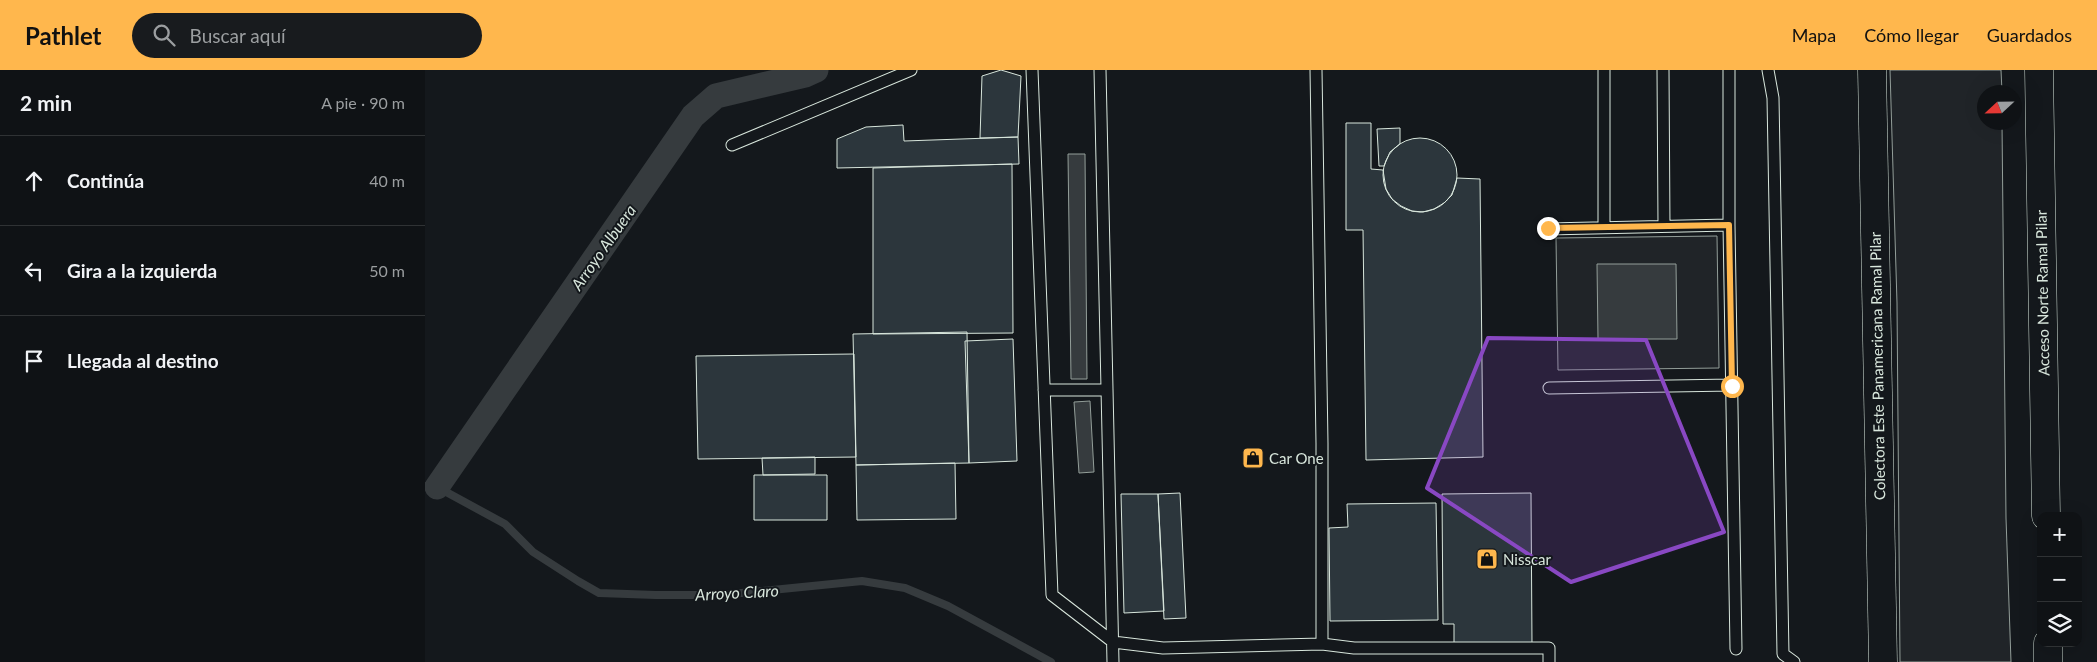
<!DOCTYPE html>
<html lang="es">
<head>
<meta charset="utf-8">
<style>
  :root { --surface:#0f1215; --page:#181b1e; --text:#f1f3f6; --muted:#9b9ea0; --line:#2f3234; --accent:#ffb74d }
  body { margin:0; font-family:Lato,sans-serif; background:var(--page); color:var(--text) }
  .controls { position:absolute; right:15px; bottom:15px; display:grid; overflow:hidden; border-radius:10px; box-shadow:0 5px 20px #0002 }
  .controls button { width:45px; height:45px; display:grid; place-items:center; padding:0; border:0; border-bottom:1px solid var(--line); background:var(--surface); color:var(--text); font:25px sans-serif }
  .compass { position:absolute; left:1552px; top:15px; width:45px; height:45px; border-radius:50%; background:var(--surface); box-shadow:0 5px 20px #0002; rotate:248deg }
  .stop { position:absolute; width:15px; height:15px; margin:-11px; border:4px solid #ffb74d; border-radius:50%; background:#fff }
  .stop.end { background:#ffb74d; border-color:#fff; box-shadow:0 1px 5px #0008 }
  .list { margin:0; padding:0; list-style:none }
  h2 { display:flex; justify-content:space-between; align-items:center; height:65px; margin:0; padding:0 20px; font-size:21px }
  h2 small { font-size:16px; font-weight:400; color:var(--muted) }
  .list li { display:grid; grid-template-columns:32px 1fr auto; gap:15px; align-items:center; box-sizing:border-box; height:90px; padding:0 20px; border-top:1px solid var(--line) }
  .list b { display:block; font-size:19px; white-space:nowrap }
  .list em { font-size:16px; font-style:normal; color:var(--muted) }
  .icon { flex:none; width:28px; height:28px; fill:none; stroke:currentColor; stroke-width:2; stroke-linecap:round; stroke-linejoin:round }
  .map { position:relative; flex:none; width:1672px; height:592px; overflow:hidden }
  header { display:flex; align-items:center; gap:30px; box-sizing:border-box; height:70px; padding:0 25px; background:var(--accent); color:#111 }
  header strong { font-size:24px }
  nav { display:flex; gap:28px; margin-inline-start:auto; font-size:18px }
  .search { width:350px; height:45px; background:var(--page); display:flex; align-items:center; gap:12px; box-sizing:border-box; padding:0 18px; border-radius:28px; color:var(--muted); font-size:19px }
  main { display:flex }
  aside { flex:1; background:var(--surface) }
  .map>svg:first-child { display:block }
</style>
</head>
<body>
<header>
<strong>Pathlet</strong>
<div class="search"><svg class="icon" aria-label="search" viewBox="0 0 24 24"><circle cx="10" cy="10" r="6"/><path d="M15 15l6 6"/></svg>Buscar aquí</div>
<nav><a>Mapa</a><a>Cómo llegar</a><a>Guardados</a></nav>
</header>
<main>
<aside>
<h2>2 min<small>A pie · 90 m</small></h2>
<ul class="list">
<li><svg class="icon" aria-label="ahead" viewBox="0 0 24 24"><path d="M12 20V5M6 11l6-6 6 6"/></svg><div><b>Continúa</b></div><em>40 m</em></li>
<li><svg class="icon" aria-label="left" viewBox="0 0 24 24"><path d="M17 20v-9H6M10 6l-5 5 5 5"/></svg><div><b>Gira a la izquierda</b></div><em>50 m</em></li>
<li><svg class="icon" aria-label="arrive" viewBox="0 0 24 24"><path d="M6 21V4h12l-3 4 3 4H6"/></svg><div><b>Llegada al destino</b></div></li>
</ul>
</aside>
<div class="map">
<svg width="1672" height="592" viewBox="0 0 1672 592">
  <rect width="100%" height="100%" fill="#14181c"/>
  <path fill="#202428" stroke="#939e99" d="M1465,0H1576L1577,22H1560V52L1577,53L1581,448L1586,592H1475L1472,233Z
    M1292,166L1294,298L1133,300L1131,168Z"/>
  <path fill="#363b3e" stroke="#939e99" d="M643,84H660L662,309H646Z
    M1172,194H1251L1252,269H1173Z
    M665,331L669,402L654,403L649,332Z"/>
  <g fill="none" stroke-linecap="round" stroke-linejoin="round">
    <path stroke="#363b3e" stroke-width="8" d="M0,416L12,417L80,454L108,482L153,511L174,523L231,525H296L437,511L480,518L523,536L626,592"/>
    <path stroke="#363b3e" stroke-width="25" d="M12,417L268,46L291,26L380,5L391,0"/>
  </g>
  <path fill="#2c363c" stroke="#d8e6dc" d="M576,0L596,6L593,67L555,68L557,6Z
    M921,53H946V99L958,100L961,119L967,129L976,136L987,141L998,142L1009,139L1019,133L1027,125L1032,108L1055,109L1058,387L941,390L938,160H921Z
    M478,55L479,71L593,67L594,94L412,98V69L441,57Z
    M975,58V74L965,82L959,96H954L952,59Z
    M958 105a37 37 0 1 1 74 0a37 37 0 1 1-74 0Z
    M587,94L588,263L448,264V98Z
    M542,262L544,393L431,395L428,264Z
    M588,269L592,391L544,393L540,271Z
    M429,284L431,387L273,389L271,286Z
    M390,387V404L338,405L337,388Z
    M530,393L531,449L432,450L431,395Z
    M329,405H402V450H329Z
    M755,423L761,548L739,549L733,424Z
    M1106,423L1107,575L1029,576V554H1018L1017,424Z
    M696,424H733L739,541L699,543Z
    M1011,433L1013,550L905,551L904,458L923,457L922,434Z"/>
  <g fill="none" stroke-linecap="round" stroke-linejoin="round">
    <g stroke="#d8e6dc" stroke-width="13">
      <path id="service" d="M607,0L627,525L688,572L738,578L897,574L929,578H1124V592
        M675,0L688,592
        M891,0L897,373V574
        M1238,0L1239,156
        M1304,0V155L1311,579
        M1343,0L1348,28L1358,584L1369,592
        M307,75L486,0
        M1179,157V0
        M1123,159L1304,155
        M1124,318L1307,315
        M619,320H682"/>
    </g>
    <g stroke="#d8e6dc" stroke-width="29">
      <path id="tertiary" d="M1447,0L1458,592"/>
    </g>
    <g stroke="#d8e6dc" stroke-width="29">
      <path id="motorway" d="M1614,0L1621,446
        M1623,573V592"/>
    </g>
    <use href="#service" stroke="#14181c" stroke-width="11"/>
    <use href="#tertiary" stroke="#14181c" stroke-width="28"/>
    <use href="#motorway" stroke="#14181c" stroke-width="28"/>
  </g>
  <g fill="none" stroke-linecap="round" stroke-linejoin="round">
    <path stroke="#ffb74d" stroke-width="6" d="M1123,158L1304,155L1307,316"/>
  </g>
  <path fill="#8948c3" fill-opacity="0.2" stroke="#8948c3" stroke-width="4" stroke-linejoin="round" d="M1063,268L1221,270L1299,462L1146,512L1002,418Z"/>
  <defs>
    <g id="shop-square" transform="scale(1.125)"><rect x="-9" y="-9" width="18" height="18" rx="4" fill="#ffb74d" stroke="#14181c"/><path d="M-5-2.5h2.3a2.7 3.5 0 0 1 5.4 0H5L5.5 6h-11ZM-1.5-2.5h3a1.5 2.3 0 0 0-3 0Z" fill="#111"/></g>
  </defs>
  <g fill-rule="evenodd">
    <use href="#shop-square" x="828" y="388"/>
    <use href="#shop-square" x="1062" y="489"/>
  </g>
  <g text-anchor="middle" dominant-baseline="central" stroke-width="4" stroke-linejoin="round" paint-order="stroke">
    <g font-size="15" fill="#d8e6dc" stroke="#14181c">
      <text transform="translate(1617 223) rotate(-91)">Acceso Norte Ramal Pilar</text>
      <text transform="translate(1452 296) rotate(-91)">Colectora Este Panamericana Ramal Pilar</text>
    </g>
    <g font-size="15" fill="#d8e6dc" stroke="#14181c" text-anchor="start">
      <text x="844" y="388">Car One</text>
      <text x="1078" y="489">Nisscar</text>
    </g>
    <g font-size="16" font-style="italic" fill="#d8e6dc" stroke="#14181c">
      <text transform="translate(178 177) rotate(-55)">Arroyo Albuera</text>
      <text transform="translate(312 522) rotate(-3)">Arroyo Claro</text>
    </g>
  </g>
</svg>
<div class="controls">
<button>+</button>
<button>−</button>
<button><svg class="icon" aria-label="layers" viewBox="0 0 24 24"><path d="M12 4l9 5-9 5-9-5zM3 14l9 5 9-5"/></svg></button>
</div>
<svg class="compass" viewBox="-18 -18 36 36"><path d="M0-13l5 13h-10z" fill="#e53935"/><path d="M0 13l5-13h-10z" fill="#9b9ea0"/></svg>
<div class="stop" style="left:1307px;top:316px"></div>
<div class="stop end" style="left:1123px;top:158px"></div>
</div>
</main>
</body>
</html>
